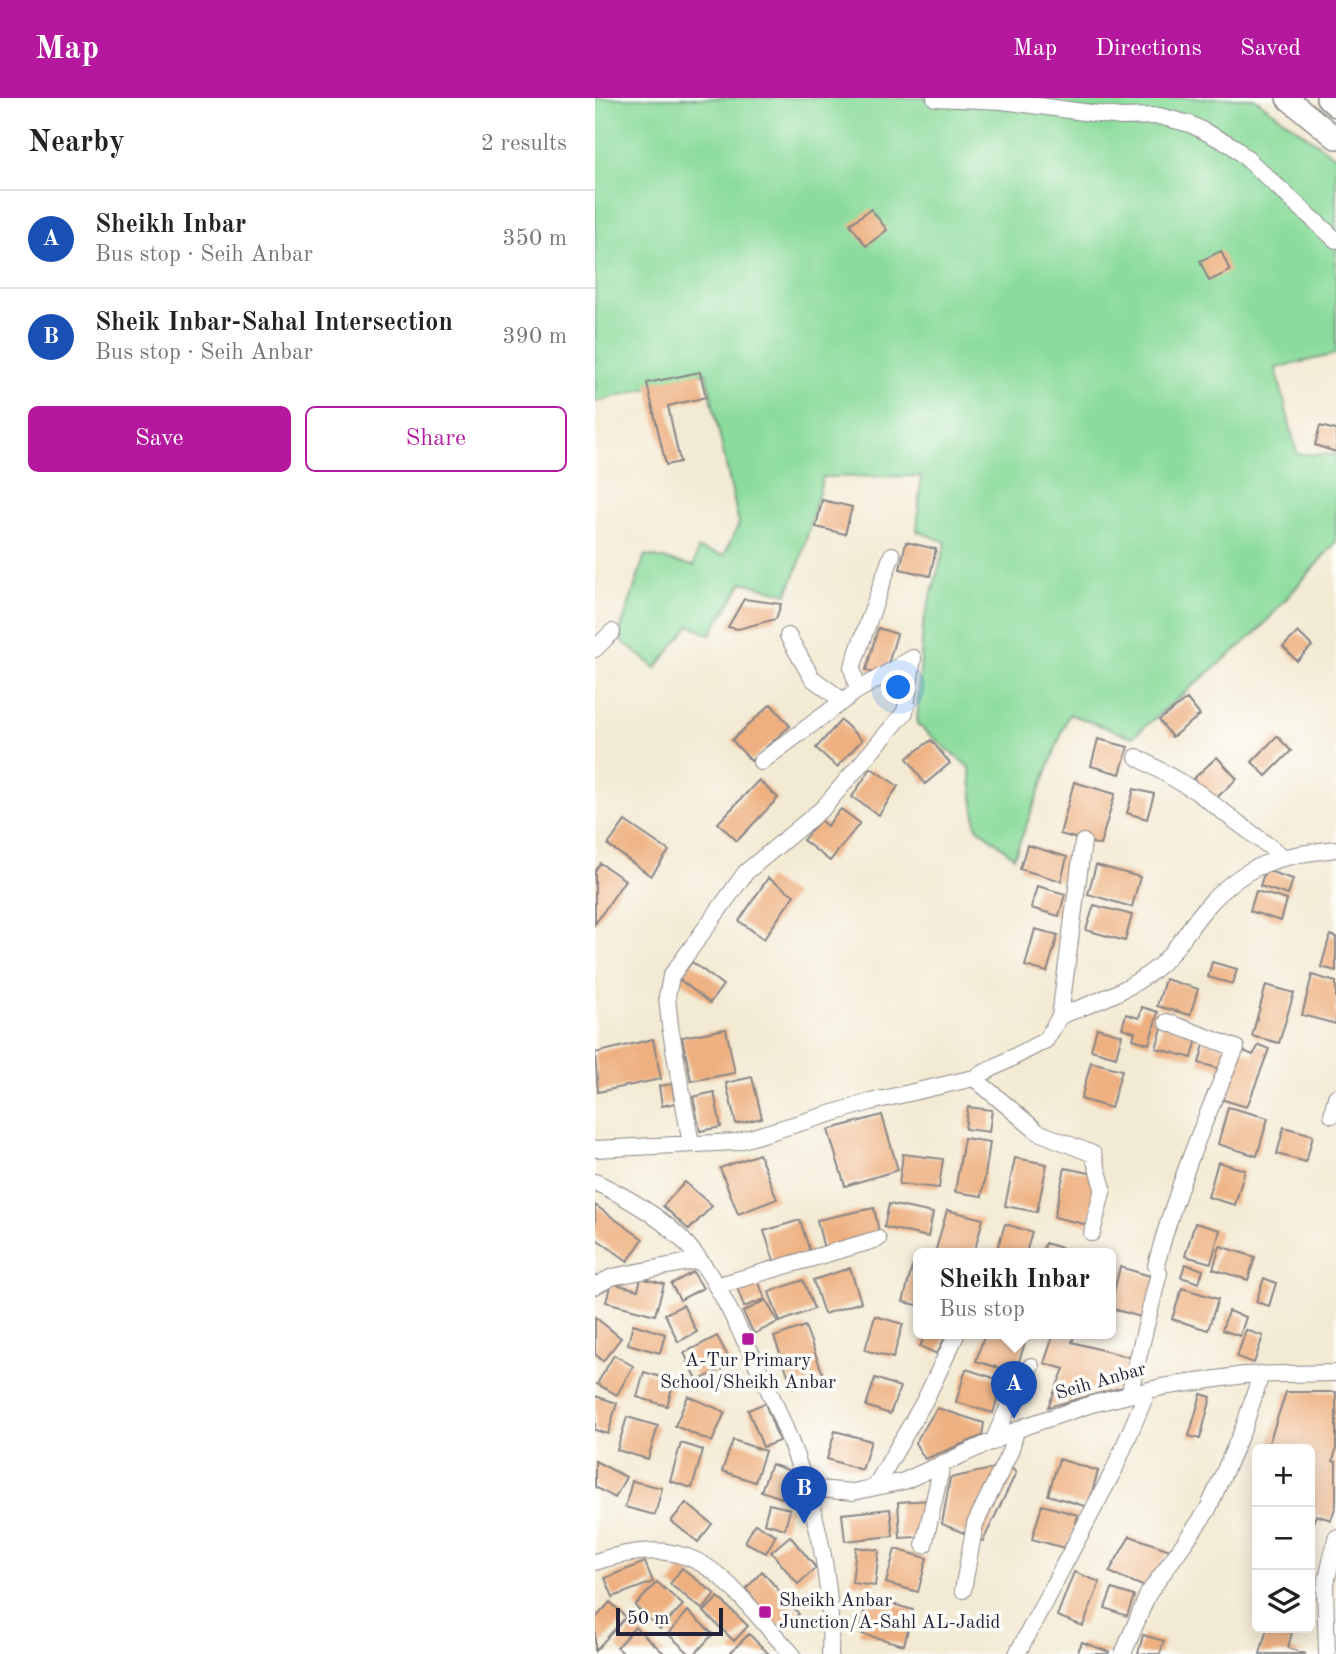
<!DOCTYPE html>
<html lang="en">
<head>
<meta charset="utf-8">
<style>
  :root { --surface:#fff; --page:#f6f6f6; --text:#222; --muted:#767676; --line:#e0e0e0; --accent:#b5179e }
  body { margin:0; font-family:"Old Standard TT",serif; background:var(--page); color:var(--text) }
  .controls { position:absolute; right:21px; bottom:21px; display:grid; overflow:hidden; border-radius:10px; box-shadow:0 4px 18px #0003 }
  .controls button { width:63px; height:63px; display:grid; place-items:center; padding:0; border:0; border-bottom:2px solid var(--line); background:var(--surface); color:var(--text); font:35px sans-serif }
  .scale { position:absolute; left:21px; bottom:18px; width:107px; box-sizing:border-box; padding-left:7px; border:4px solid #22223b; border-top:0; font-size:19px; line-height:24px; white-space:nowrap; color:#22223b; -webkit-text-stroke:5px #fdfcf7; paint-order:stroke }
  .you { position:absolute; left:304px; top:590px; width:24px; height:24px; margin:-18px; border:5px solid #fff; border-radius:50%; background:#1a73e8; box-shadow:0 0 0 10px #1a73e833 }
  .badge { display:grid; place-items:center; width:46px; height:46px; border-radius:50%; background:var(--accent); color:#fff; font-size:23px; font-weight:700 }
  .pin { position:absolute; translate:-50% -58px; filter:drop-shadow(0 2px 4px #0008) }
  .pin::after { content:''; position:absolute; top:37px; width:24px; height:21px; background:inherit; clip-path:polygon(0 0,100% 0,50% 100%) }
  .popup { position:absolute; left:318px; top:1150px; width:203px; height:91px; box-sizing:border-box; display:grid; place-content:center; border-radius:10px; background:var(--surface); filter:drop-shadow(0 2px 5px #0005); font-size:23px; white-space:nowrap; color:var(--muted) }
  .popup b { font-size:26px; color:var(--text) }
  .popup::after { content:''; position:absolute; left:50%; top:100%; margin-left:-14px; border:14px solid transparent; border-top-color:var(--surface) }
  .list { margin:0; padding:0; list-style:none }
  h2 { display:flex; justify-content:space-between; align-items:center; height:91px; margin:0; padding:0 28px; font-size:30px }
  h2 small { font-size:23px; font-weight:400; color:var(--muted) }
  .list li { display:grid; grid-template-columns:46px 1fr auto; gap:21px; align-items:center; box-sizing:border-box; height:98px; padding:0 28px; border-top:2px solid var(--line) }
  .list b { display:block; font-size:26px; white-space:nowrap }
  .list p { margin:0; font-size:23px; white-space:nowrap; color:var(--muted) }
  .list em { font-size:23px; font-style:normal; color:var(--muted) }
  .actions { display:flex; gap:14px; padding:21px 28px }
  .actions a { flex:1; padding:16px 0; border:2px solid var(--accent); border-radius:10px; text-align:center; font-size:24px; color:var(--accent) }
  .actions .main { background:var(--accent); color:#fff }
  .icon { flex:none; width:38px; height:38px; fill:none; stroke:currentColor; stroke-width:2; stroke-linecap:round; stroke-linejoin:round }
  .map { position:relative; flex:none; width:741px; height:1556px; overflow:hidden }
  header { display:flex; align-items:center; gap:42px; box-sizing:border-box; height:98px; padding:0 35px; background:var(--accent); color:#fff }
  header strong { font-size:33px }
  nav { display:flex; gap:38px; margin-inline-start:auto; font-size:24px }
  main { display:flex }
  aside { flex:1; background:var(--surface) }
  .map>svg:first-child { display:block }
</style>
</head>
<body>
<header>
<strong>Map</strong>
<nav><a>Map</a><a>Directions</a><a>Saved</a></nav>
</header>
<main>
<aside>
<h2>Nearby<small>2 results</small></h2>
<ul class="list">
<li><span class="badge" style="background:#1a4fb4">A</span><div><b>Sheikh Inbar</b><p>Bus stop · Seih Anbar</p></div><em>350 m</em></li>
<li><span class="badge" style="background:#1a4fb4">B</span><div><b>Sheik Inbar-Sahal Intersection</b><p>Bus stop · Seih Anbar</p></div><em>390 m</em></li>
</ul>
<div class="actions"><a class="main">Save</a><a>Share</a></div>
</aside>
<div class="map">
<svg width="741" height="1556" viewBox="0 0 741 1556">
  <rect width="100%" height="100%" fill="#fdfcf7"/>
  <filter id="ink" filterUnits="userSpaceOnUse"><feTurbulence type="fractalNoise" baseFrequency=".0143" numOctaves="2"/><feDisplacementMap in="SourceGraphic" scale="14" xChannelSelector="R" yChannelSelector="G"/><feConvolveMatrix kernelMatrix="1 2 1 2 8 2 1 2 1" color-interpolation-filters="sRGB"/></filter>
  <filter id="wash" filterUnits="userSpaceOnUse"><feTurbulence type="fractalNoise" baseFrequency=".00686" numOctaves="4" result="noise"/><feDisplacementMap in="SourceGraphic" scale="28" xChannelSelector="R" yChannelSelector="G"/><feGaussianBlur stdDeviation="1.57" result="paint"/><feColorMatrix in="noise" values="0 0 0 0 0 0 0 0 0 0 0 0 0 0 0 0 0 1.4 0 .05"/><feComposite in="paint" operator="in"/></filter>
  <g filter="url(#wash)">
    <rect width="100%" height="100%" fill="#f3ead3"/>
    <path fill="#8bdc9c" stroke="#567f6c" stroke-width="2" d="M0,0H659L741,59V256L681,270L702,356L741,357V444L662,534L537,639L474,616L419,759L381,728L375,670L322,626L328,527L351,444L322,433L326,378L228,379L206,461L192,496L148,484L115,537L95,527L61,570L23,540L50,457L99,468L103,451L129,457L144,426L111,275L0,304Z"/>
    <g id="blocks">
      <path fill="#eeb080" d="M276,111L292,132L271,148L255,126Z
        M626,153L635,173L614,183L605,163Z
        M105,274L111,299L73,308L85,364L71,367L52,285Z
        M725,328L741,332V354L720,347Z
        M227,402L257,409L250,436L221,429Z
        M311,444L341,451L335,478L305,471Z
        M149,501L186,506L181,521L143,531L133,529Z
        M283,530L302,536L293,566L280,576L271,572Z
        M703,534L717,548L702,563L688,549Z
        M592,601L605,617L577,639L564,622Z
        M176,606L195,628L156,663L137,642Z
        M246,622L267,642L242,669L221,650Z
        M682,638L696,653L671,678L657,664Z
        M503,641L533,649L525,676L496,668Z
        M336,642L355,665L330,686L312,660Z
        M622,659L642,681L618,703L598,681Z
        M276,670L303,688L284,717L257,699Z
        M164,682L183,700L142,743L123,725Z
        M479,684L520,696L505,747L465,736Z
        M539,691L559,696L552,721L532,715Z
        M246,711L265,725L235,763L208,742L225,722L232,728Z
        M30,723L74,753L56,778L13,747Z
        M432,747L472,759L466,783L425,771Z
        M5,765L30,782L0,826V773Z
        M501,767L545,779L537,809L493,796Z
        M670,772L698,781L693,797L665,788Z
        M173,780L199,797L169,841L144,823Z
        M442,788L470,796L464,818L436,810Z
        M661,793L692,802L686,823L655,813Z
        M499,807L537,817L530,843L491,832Z
        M440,831L463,837L452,874L430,868Z
        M735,837L741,839V873L726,869Z
        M97,864L128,887L115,905L84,881Z
        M617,864L642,871L638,886L613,879Z
        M717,877L741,884V926L707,917Z
        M570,881L603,891L595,917L562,908Z
        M671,887L699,895L684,945L657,938Z
        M547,909L563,914L554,946L538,941L540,934L527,930L531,916L544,920Z
        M568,927L603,937L597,960L561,950Z
        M502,930L527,937L521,959L496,952Z
        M131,931L140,975L96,983L87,939Z
        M58,941L66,981L3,994L0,955Z
        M610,943L639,952L633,973L604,965Z
        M664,947L674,951L652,1009L622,1000L644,951L658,957Z
        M496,964L527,972L516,1010L486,1001Z
        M157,979L167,1020L141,1026L131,985Z
        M77,986L80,1005L67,1008L64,988Z
        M119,994L126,1029L105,1033L98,999Z
        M373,1009L397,1012L394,1034L370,1031Z
        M633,1009L673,1020L662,1058L623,1046Z
        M287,1017L303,1072L250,1088L233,1032Z
        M689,1029L718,1037L711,1064L682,1056Z
        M369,1040L395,1044L387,1098L360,1094Z
        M164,1056L182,1101L143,1116L125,1070Z
        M308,1056L348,1061L344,1090L304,1086Z
        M420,1060L452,1066L442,1114L410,1108Z
        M623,1064L650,1072L640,1107L613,1099Z
        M470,1070L504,1077L493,1127L459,1119Z
        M90,1084L117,1108L94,1132L68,1108Z
        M294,1106L338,1115L333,1139L289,1129Z
        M0,1107L48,1141L33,1163L0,1140Z
        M279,1110L285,1139L229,1151L222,1122Z
        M352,1112L388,1121L379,1155H340Z
        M205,1122L215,1154L180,1166L169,1133Z
        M600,1125L625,1132L616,1165L590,1158Z
        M410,1126L437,1134L431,1155H401Z
        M450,1145L480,1154V1155H447Z
        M625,1148L660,1159L653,1182L618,1171Z
        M590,1166L608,1172L604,1185L586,1179Z
        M317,1169L323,1171V1207L308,1204Z
        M525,1169L562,1180L549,1220L515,1210Z
        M255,1170L266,1204L229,1216L218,1182Z
        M98,1174L108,1190L85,1202L76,1186Z
        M46,1180L69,1186L60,1217L11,1204L16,1185L43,1192Z
        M669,1180L681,1185L674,1208L661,1204Z
        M163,1182L170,1201L149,1209L142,1189Z
        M208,1182L219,1211L185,1224L174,1194Z
        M587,1190L623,1201L613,1232L577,1221Z
        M171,1202L183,1224L159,1236L148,1214Z
        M88,1207L102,1234L83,1244L70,1216Z
        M633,1213L651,1219L645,1238L627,1232Z
        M280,1218L308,1226L298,1260L270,1252Z
        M0,1219L26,1240L8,1263L0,1256Z
        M38,1226L70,1236L65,1255L33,1246Z
        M210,1228L229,1279L198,1290L179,1239Z
        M651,1232L668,1238L659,1265L642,1259Z
        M331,1235H352L342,1256L325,1248Z
        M390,1235L433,1236L420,1275L381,1263Z
        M459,1235H480L477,1244L537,1260L528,1289L453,1309L469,1271L449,1265Z
        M122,1238L137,1266L103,1283L89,1255Z
        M19,1257L38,1268L22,1297L2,1286Z
        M371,1271L408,1283L398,1315L361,1304Z
        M49,1274L79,1283L72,1308L42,1299Z
        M280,1280L305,1289L295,1316L271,1308Z
        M691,1294H741V1352L738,1363L741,1364V1407L736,1422L721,1417L715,1434V1351H672Z
        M606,1296L616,1299L605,1341L594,1338Z
        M0,1298L22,1305L13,1336L0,1332Z
        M93,1298L130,1314L117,1344L80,1328Z
        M170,1305L184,1343L168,1349L153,1312Z
        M342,1310L389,1325L387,1338L330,1361L320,1345Z
        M32,1319L63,1328L53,1361L22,1352Z
        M240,1333L276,1343L267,1372L232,1361Z
        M138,1342L170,1353L160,1384L127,1373Z
        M86,1345L108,1352L97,1390L75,1383Z
        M464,1361L503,1373L493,1409L453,1397Z
        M0,1363L31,1379L20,1400L0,1389Z
        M176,1366L196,1373L187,1400L166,1393Z
        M414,1367L421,1375L388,1443L347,1426L355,1380Z
        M37,1383L67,1390L60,1417L30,1409Z
        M336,1402L338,1438L305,1440L303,1404Z
        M91,1405L117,1426L103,1444L76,1423Z
        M174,1406L195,1411L190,1431L169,1425Z
        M447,1407L483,1417L473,1451L437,1441Z
        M295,1411L298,1438L250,1443L247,1416Z
        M160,1426L181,1437L171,1455L150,1444Z
        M195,1438L221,1470L203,1486L176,1454Z
        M535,1438L575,1452L550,1489L514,1474Z
        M261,1449L284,1452L280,1488L257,1485Z
        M300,1451L332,1460L323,1494L291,1485Z
        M50,1464L58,1484L18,1499L10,1480Z
        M87,1470L120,1496L108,1512L75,1486Z
        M167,1473L204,1516L184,1532L151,1491Z
        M479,1474L505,1484L488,1528L462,1518Z
        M62,1484L88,1507L65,1531L40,1508Z
        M517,1491L539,1498L532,1518L510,1510Z
        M123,1499L153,1528L139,1543L109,1514Z
        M273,1499L318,1512L309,1547L264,1535Z
        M15,1504L31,1519L0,1553V1521Z
        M93,1513L118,1536L100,1556H95L73,1536Z
        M40,1529L70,1556H29L22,1549Z
        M672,1530H698L693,1550L711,1556H665Z
        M154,1536L174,1556H138L136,1554Z
        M548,1537L569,1543L565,1556H543Z
        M487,1544L514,1554L513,1556H482Z"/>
    </g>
  </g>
  <g filter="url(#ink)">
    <use href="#blocks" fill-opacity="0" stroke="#8a8687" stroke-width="2"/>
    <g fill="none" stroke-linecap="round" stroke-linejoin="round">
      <g stroke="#8a8687" stroke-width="18">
        <path id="minor" d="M340,0L407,3L526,19L564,18L595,26L638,48L741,142
          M193,538L217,580L248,603
          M0,551L17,534
          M263,592L257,570L297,457
          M542,659L602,694L687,758
          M166,664L260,594L318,560
          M465,918C501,904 536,892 565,867C582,852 594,829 609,812C649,765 683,758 741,751
          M379,980L443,1034L498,1056L508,1090L497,1135
          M737,1017L741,999
          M96,1046L75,928L72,899L76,878L151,774L228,710L310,614L318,560
          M0,1051L141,1044L275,1004L379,980L451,942L465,918L488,744
          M0,1084C34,1100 76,1125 99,1155C119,1179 133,1209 147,1237C198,1336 240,1444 235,1556
          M0,1188L17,1179L104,1162
          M121,1188L283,1141
          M534,1297L564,1175L561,1167C582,1089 608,1024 641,950L572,924
          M398,1344L421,1291L436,1268
          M280,1389L330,1302L362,1235
          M212,1390L258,1394L309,1383L431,1328L497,1306L567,1289L649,1277L741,1275
          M329,1447L347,1367
          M0,1464C108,1429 130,1485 197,1556
          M368,1492L380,1426L415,1354L421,1333
          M422,1556L519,1372L553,1292
          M528,1556L553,1496L612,1413L649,1329L666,1276
          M732,1556L730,1490L741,1440"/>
      </g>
      <g stroke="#8a8687" stroke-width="24">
        <path id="major" d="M692,0L741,40
          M732,0L741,8"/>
      </g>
      <use href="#minor" stroke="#fff" stroke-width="16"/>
      <use href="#major" stroke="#fff" stroke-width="21"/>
    </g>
  </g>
  <g fill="#b5179e" stroke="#fdfcf7" stroke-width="2.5">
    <rect x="146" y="1234" width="14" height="14" rx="3.5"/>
    <rect x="163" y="1507" width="14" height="14" rx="3.5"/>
  </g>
  <g text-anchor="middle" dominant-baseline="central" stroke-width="7" stroke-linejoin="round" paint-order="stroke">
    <g font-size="19" fill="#22223b" stroke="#fdfcf7">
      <text x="153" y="1263">A-Tur Primary<tspan x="153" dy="22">School/Sheikh Anbar</tspan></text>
      <text x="184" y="1503" text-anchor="start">Sheikh Anbar<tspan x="184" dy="22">Junction/A-Sahl AL-Jadid</tspan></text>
    </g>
    <g font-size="19" fill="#22223b" stroke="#fdfcf7">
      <text transform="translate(506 1284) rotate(-16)">Seih Anbar</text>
    </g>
  </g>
</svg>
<div class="controls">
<button>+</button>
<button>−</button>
<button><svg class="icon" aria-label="layers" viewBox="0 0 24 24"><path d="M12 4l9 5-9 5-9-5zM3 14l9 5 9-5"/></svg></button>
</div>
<div class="scale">50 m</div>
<div class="you"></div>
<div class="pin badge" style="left:419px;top:1321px;background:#1a4fb4">A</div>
<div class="popup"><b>Sheikh Inbar</b>Bus stop</div>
<div class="pin badge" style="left:209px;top:1426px;background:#1a4fb4">B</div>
</div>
</main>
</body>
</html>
